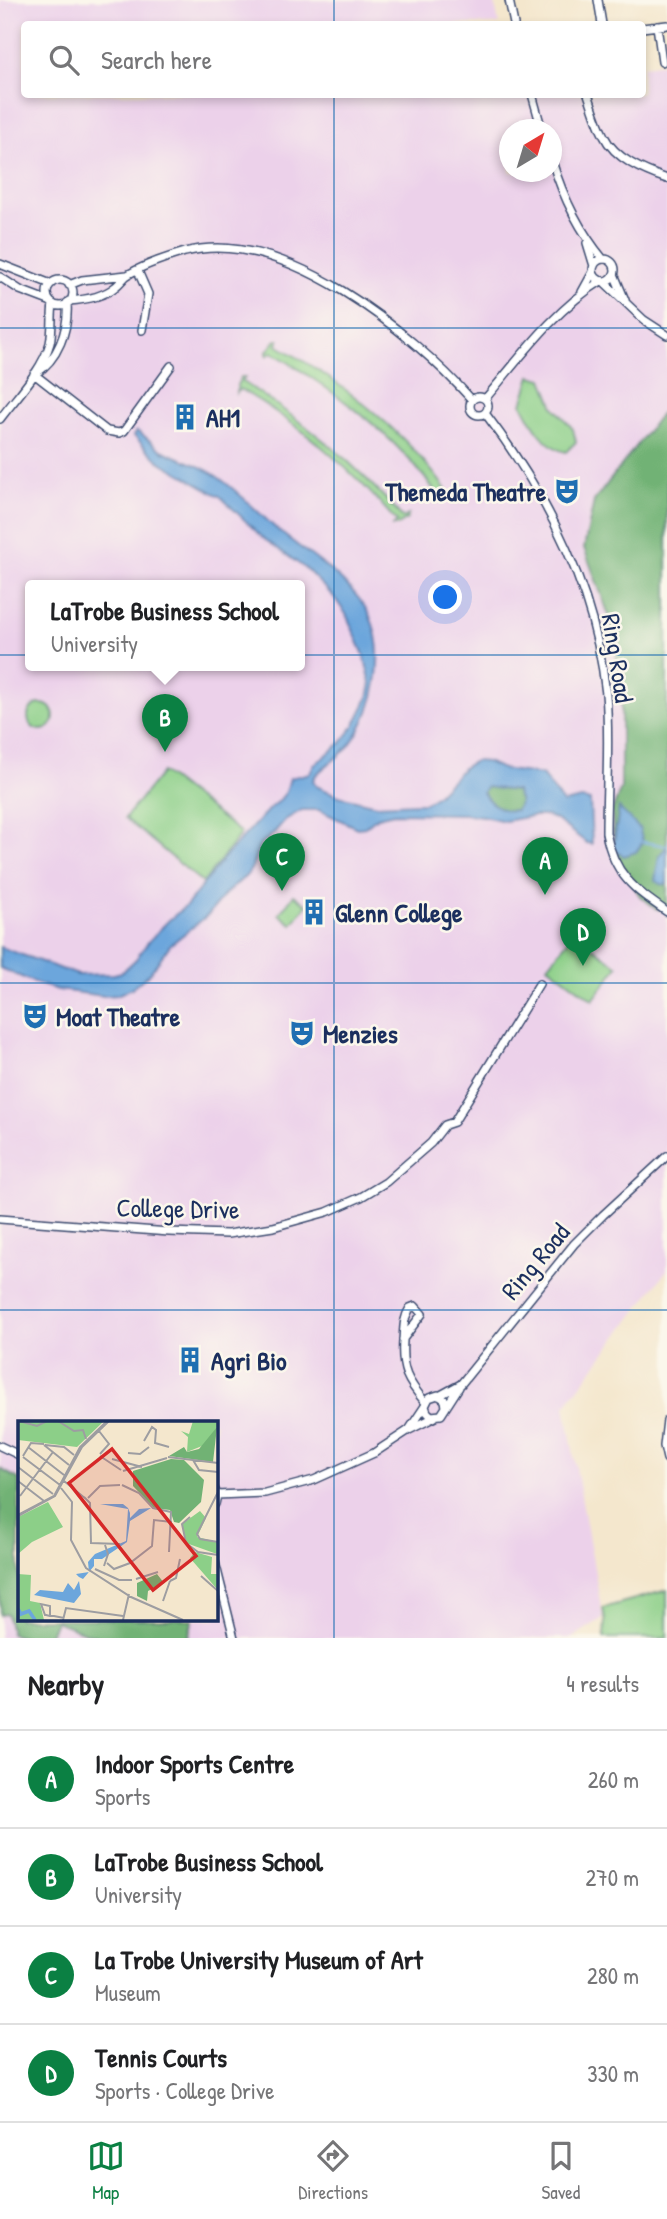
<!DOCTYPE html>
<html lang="en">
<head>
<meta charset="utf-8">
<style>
  :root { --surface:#fff; --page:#f2f2f2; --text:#202124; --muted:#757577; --line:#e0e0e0; --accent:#0b8043 }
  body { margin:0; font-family:"Patrick Hand",sans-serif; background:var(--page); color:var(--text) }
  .compass { position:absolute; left:499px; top:119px; width:63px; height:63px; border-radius:50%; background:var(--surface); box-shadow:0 4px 10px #0003; rotate:38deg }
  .you { position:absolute; left:446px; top:598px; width:24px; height:24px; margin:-18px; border:5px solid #fff; border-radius:50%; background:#1a73e8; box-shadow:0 0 0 10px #1a73e833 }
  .badge { display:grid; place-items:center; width:46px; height:46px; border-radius:50%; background:var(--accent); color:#fff; font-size:23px; font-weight:700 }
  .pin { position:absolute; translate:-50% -58px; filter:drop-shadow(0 2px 4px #0008) }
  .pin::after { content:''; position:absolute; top:37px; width:24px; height:21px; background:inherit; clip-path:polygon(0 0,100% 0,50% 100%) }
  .popup { position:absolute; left:25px; top:580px; width:280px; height:91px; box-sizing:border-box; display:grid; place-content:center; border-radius:7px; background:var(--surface); filter:drop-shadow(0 2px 5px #0005); font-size:23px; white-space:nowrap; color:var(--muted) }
  .popup b { font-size:26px; color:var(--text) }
  .popup::after { content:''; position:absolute; left:50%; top:100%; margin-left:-14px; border:14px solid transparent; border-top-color:var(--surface) }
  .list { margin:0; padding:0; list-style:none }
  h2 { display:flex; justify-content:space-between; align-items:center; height:91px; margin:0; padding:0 28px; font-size:30px }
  h2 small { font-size:23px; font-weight:400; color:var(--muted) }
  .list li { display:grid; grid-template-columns:46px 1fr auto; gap:21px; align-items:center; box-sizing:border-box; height:98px; padding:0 28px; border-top:2px solid var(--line) }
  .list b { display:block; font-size:26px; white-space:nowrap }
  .list p { margin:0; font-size:23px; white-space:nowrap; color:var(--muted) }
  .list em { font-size:23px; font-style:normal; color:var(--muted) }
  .icon { flex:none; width:38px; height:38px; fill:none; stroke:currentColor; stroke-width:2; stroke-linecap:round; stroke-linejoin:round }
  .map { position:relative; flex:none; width:667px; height:1638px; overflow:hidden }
  .search { position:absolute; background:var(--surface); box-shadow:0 4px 10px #0003; left:21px; right:21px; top:21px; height:77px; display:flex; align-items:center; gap:18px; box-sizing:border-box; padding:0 24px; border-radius:7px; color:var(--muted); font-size:26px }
  .sheet { height:483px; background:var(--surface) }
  nav { display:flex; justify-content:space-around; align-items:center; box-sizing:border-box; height:98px; border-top:2px solid var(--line); background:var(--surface); font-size:19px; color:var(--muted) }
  nav a { display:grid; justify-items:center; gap:4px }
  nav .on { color:var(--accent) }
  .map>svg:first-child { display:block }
</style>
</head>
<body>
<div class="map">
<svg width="667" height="1638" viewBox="0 0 667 1638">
  <rect width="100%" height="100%" fill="#fbf7ec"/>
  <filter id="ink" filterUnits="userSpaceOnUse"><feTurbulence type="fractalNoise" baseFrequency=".0143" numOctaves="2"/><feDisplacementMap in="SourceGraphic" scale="14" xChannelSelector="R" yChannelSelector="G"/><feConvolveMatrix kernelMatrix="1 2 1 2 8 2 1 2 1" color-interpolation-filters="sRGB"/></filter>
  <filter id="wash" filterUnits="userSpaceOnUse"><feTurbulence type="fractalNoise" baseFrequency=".00686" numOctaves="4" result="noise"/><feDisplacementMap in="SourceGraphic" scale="28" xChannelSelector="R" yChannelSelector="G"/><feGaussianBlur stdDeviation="1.57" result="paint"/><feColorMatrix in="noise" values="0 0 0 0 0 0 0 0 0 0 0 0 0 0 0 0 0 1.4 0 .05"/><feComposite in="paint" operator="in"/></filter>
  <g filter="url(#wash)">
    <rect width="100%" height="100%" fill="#f4e7cd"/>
    <path fill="#ecd1ea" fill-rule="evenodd" d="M0,0H494L499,24H24V94H642L643,66L667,63V406L594,501L584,548L611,621L621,685V788L612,811L667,910V1270L565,1406L603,1618L572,1638H0ZM510,130H552V172H510ZM30,586H300V666H30ZM19,1423H215V1619H19Z"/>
    <path fill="#8ccf88" stroke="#547f73" stroke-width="2" d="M276,340H279L277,345C341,382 404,429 447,491L439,497C397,435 334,391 272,352L267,356V351Z
      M531,376L543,379L554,407L573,429L576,442L566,452C545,448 531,422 522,404Z
      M245,377L242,381C306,424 353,460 403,518L408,515L407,519L397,526H393L397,522C353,470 299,424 240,389L237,393V385L241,377Z
      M28 717a13 13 0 1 1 26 0a13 13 0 1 1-26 0Z
      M162,772L241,833L203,883L125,818Z
      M294,895L307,905L292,924L279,914Z
      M574,933L618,966L593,1000L548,966Z
      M667,1590V1638H604L605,1621L603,1608Z"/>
    <path fill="#71b274" stroke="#467069" stroke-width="2" d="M667,406V910L657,909L640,896L614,854L612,811L621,788V685L611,621L584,548L594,501Z
      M486,787L516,791L520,802L516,810C503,813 488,803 483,792Z
      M0,1469L19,1479V1619H193L188,1638H100L56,1621L48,1638H25L11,1634L7,1614L0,1615Z"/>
    <path fill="#6ca6dc" stroke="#446a9d" stroke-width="2" fill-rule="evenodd" d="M136,431C146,436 153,444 162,450C179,459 199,464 215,475C239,491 257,512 279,531C306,553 338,572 360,600C392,640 378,711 347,748C337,759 324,766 315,776L313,780L316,786L339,796L376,805L417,803H425L437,795L464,767L475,761L487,762L502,769L542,775L563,803L582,799L590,801L592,844L587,843L555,819L547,816H532L505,821L483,816L465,814L394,813L377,817L365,827L357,828L319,810H302L285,820L273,834L260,845L252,867L248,874L225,894L208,915L170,945L150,973L132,988L117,995L104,996L58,990L38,984L0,968V947L78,975L114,974L122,972L136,959L149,941L168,921L187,905L224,858L268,810L278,802L286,792L290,778L310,773L313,766L341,743L354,726L368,698L371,683L364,655L346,614L333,596L306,569L263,538L221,497L159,461L134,436ZM486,787L516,791L520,802L516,810C504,813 488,803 483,792Z
      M619,808L639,828L643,842L636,852L624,856L613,850Z
      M667,840V883L663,885L655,881L659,856L667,846Z"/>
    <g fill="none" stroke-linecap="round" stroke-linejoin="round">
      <path stroke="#6ca6dc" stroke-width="2.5" d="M643,842L667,846"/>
    </g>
  </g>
  <g filter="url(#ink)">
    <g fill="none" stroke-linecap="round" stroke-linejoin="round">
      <g stroke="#3c4b6f" stroke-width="10">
        <path id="minor" d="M509,0L514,24
          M598,0L602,24
          M657,26L662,62
          M642,28L667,25
          M532,94L542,130
          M588,94C593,108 597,123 604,136C615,159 644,171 667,179
          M552,161C563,197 579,230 603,259
          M587,243L594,266
          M593 270a11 11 0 1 1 22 0a11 11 0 1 1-22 0Z
          M0,264L51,284
          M138,271L148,294L142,330
          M614,274L625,300
          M0,277L20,290L49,301
          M47 293a13 13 0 1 1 26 0a13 13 0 1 1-26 0Z
          M603,281L644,320L667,335
          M69,285L82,280L127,275
          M582,292L593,272
          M69,301C84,300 103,297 115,287C119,284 122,280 126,276C141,266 168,257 185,252C283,226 412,333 472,400
          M34,374L107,431L119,433L124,431L171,366
          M35,374C58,360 69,330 67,303
          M470 406a9 9 0 1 1 18 0a9 9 0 1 1-18 0Z
          M485,399C520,358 554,310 601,281
          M485,413C548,496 595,589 606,694C610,740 606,787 606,833C614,875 634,889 667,912
          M0,419C17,396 42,371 50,343C53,330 51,317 53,304
          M0,1219L169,1232L228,1234L273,1227L327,1212L361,1197L386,1182L431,1143L445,1125L454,1122L539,984
          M403,1339L422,1314L415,1306L410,1308C403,1319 404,1328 403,1341C401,1370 407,1381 426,1403
          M439,1396L461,1384L574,1244L603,1215L667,1156
          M446,1407L445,1400L438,1395L429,1398L425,1406L427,1412L431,1416L441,1415L459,1387
          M667,1420L664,1446L667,1459
          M409,1430L425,1406
          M0,1446L19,1455
          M215,1490L217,1495L215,1504
          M217,1495L265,1493L314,1480L374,1453L409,1430L435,1417
          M215,1562L234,1638"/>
      </g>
      <use href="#minor" stroke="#fff" stroke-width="7"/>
    </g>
  </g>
  <path fill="none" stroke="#1f6fb2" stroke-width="2" stroke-opacity="0.55" d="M334,0V24M334,94V1638M0,328H667M0,655H667M0,983H667M0,1310H667"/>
  <defs>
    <g id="building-bare" transform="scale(2.1)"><path d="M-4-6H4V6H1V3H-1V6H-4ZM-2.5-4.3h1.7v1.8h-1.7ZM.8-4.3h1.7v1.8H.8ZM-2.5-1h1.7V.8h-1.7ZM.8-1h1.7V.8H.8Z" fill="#1f6fb2" stroke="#fbf7ec" stroke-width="2.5" paint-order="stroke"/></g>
    <g id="theatre-bare" transform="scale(2.1)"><path d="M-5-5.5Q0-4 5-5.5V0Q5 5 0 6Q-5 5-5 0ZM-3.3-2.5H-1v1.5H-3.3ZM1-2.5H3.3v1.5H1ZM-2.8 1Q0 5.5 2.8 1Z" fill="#1f6fb2" stroke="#fbf7ec" stroke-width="2.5" paint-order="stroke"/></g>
  </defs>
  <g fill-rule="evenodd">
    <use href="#building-bare" x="185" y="417"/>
    <use href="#theatre-bare" x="567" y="491"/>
    <use href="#building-bare" x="314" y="912"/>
    <use href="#theatre-bare" x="35" y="1016"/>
    <use href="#theatre-bare" x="302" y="1033"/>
    <use href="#building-bare" x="190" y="1360"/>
  </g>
  <g text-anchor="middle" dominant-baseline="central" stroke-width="5" stroke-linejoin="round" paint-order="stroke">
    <g font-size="26" font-weight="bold" fill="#1b2f5e" stroke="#fbf7ec" text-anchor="start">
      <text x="206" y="417">AH1</text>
      <text x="546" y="491" text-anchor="end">Themeda Theatre</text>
      <text x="335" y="912">Glenn College</text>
      <text x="56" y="1016">Moat Theatre</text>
      <text x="323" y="1033">Menzies</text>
      <text x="211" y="1360">Agri Bio</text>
    </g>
    <g font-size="26" fill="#1b2f5e" stroke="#fbf7ec">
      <text transform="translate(618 658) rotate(81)">Ring Road</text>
      <text transform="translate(178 1208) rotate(1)">College Drive</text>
      <text transform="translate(535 1261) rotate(-50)">Ring Road</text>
    </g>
  </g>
  <g transform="translate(18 1421)">
    <rect width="200" height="200" fill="#f4e7cd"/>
    <path d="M0,0H86L59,26L0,19ZM175,0H199V6L189,23L169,31L170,16L163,10L171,13ZM30,81L45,106L14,121L0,133V96ZM182,90L188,97L179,116L199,121V133L168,122L164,103ZM177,131L194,136L193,153H199V168L172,137ZM0,153L13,154L12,180L22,182L26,199H0Z" fill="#8ccf88"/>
    <path d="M199,6L195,41L151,35L166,26L169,31L181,28ZM153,38L166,39L186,59L183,81L161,102L156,101L152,89L136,87L115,65V50ZM139,153L146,162L130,170L129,180L119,175V162Z" fill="#71b274"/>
    <path d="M82,83H105L110,87L112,92V97L121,88L133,87L112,100L109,121L84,138H76V145L65,158L61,156L58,153L71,151L70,141L77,133L108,120L110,88ZM61,160L63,173L56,182L16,174L22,169L45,171L50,162L56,169Z" fill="#6ca6dc"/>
    <path fill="none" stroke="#6ca6dc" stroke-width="3.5" d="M0,188L3,193L11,190L17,199"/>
    <path fill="none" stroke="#9d9da1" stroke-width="2" d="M1,0L19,5L29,0M40,0L56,10L65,9L68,18M81,10L91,23L82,33M126,20L134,6L138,9L137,22L151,26M26,24L51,44M27,24L46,26L56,34M10,26L46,54M110,32L122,33L131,26M5,35L13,22L26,23M82,35L103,49M5,36L42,64M150,36L200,42M94,38L124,46M175,39L181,49L200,51M0,46L35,73M105,50L149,37M0,60L26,80M46,60L68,78M104,64L121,72L135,87L153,91L151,131M43,67L54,81L53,119L68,147L113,176L165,199M200,71L179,113L182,118L200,121M2,75L35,31M66,76L72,82L73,122L102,123M70,77L82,65L102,64M0,94L36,75L62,26L89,0M0,95L37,75L64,26L91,0M172,96L164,103L168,122L180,131L200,134M89,142L96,148L112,142L134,125L136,99L154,101M86,145L90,133L87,124M77,148L101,159H114M183,155L200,170M118,158L140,151M152,160L158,157L162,138M145,180L152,160M32,195V185L23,183L27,194H28L32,195H36L46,197M45,199L48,187L105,195M105,199L111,173"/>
    <path fill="#d62828" fill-opacity="0.15" stroke="#d62828" stroke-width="3.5" d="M94,28L178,135L135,169L51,62Z"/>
    <rect width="200" height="200" fill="none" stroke="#1b2f5e" stroke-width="3.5"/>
  </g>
</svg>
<svg class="compass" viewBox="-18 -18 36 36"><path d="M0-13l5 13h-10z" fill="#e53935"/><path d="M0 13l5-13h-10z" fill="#757577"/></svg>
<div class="you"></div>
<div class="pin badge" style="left:545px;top:895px">A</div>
<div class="pin badge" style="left:165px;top:752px">B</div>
<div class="popup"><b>LaTrobe Business School</b>University</div>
<div class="pin badge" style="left:282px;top:891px">C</div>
<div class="pin badge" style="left:583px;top:966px">D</div>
<div class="search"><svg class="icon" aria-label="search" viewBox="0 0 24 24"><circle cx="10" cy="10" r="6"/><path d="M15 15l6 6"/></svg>Search here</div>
</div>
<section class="sheet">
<h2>Nearby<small>4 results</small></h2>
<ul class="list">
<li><span class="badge">A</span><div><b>Indoor Sports Centre</b><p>Sports</p></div><em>260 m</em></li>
<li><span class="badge">B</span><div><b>LaTrobe Business School</b><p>University</p></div><em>270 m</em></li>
<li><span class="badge">C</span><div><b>La Trobe University Museum of Art</b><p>Museum</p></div><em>280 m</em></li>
<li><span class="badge">D</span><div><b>Tennis Courts</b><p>Sports · College Drive</p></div><em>330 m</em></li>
</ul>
</section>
<nav>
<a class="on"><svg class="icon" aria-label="map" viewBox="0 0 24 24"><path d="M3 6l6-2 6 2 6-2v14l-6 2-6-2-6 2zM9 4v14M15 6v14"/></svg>Map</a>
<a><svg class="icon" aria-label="directions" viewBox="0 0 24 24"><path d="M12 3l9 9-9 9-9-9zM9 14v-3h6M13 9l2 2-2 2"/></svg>Directions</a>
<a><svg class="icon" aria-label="saved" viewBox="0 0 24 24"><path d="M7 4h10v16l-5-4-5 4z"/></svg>Saved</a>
</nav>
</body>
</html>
